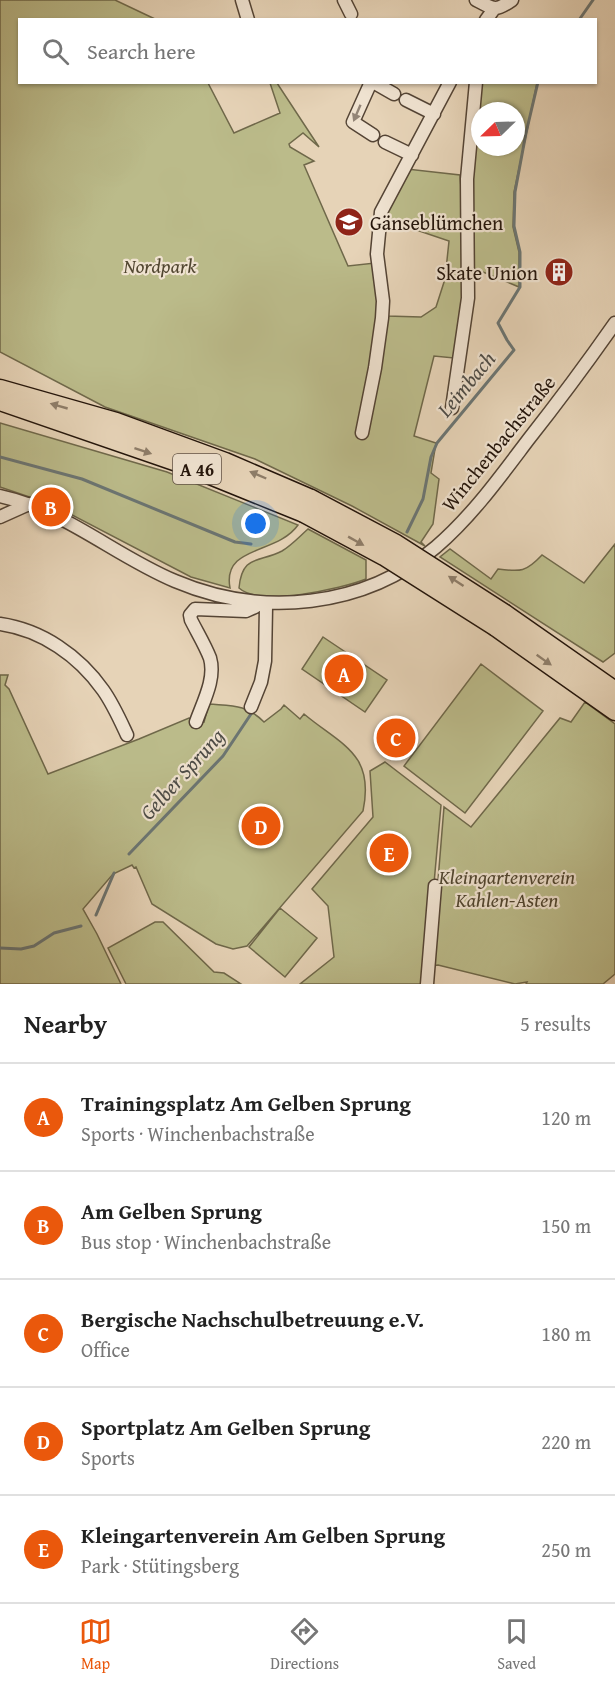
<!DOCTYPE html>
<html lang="en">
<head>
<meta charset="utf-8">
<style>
  :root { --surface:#fff; --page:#f2f2f2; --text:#222; --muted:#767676; --line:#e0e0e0; --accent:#ea580c }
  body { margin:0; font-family:"Gentium Book Plus",serif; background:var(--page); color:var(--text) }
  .compass { position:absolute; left:471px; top:102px; width:54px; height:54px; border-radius:50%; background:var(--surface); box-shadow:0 2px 4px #0004; rotate:247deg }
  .you { position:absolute; left:256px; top:524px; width:21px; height:21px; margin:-15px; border:4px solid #fff; border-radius:50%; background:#1a73e8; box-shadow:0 0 0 9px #1a73e833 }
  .badge { display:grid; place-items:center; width:39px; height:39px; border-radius:50%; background:var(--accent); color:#fff; font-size:20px; font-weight:700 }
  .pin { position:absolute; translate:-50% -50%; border:3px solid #fff; box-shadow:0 2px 6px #0006 }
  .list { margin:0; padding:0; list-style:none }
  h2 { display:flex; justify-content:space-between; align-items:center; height:78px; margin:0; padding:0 24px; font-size:26px }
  h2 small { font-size:20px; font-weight:400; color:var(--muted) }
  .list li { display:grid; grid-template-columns:39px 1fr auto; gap:18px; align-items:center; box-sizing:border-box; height:108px; padding:0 24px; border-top:2px solid var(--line) }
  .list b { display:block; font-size:22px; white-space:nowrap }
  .list p { margin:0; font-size:20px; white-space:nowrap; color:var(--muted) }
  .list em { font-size:20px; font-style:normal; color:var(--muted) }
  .icon { flex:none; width:33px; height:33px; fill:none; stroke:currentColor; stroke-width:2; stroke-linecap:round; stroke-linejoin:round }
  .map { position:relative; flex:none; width:615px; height:984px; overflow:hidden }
  .search { position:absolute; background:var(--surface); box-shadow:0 2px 4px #0004; left:18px; right:18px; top:18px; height:66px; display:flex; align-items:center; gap:15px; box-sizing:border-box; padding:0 21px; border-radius:0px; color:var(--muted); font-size:22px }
  .sheet { height:618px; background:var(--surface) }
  nav { display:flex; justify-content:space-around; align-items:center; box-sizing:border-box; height:84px; border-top:2px solid var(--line); background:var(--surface); font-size:16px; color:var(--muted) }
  nav a { display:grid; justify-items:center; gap:3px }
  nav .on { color:var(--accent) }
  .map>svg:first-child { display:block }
</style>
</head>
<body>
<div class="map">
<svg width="615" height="984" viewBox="0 0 615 984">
  <rect width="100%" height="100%" fill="#e6d3b7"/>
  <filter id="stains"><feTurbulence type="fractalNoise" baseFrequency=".00333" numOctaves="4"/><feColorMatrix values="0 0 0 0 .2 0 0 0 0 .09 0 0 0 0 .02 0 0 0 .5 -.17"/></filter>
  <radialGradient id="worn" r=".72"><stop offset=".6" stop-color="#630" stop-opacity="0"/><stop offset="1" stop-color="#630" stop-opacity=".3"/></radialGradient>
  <path fill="#bbbb8a" stroke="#6f684a" stroke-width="1.5" fill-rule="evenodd" d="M0,0H115L155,19L20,20V82L208,83L234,133L280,113L270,83H277L319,147L303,133L289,144L290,147L314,161L304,165L348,266L375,263L387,316L421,317L436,307L445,279L449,241L384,219L407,169L460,175L465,241L466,294L454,358L434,356L414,436L436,443L431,473L439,479L433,524L421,542L425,546L352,506L255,459L105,407L0,352Z
    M482,83H537L514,192L513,227L519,252V287L471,267L470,154ZM480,111H516V147H480Z
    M0,423L167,472L298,525C277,555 222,545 230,588L191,577L53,505L0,487Z
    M308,529L366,560V579C341,589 260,607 239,588C242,554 259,563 282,551C292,545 300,536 308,529Z
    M615,544V653L603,662L440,557L450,549L491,579L498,569C521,572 526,572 542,555L584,583Z
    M323,637L387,680L365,712L302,669Z
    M481,664L543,711L465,813L404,766Z
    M0,675H8L5,685L9,689L48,774L139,739L189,718L204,722L209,704C232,706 246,704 264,722L281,709L284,705L300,719L304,714C341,745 375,753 363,811L247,946L233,949L216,944L152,904L136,867L134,868L132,865L113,874L83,909L97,934L121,984H0Z
    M585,702L615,724V974L603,984H526L527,982L515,984L438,965L431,966L444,807L471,827L560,718L571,722Z
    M385,762L441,805L425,984H300L334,957L328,906L312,889L373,817L370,771Z
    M280,908L317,938L285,977L249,947Z
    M155,922H163L214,972L224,973L241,984H126L108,948Z"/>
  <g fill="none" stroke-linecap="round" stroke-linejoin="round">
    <path stroke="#6b7573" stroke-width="3" d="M579,20L593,0
      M0,457L82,479L235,542L251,544
      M407,532L423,499L431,457L437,443L514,350L507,340L498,323L520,287V252L514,226L515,192L526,133L538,82
      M129,854L223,756L253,711
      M96,915L114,873
      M0,948L21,949L34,946L54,933L81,926"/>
    <g stroke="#544435" stroke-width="15">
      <path id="minor" d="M242,0L248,20
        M344,0L351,14
        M476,0C494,9 495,12 512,0
        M486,20L494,9
        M371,82L353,122L373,135
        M373,82L394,94
        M406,100L434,114
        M385,142L412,155
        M452,408L468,298L467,179L476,82
        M362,433L375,368L382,318L383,301L377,254L381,212L450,82
        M0,496C65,510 115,556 175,581C262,618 364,608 436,547C472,516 500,477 528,440C558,402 587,363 615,323
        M0,517L29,504
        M0,624C42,630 79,656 103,690C113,704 120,720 127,735
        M196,722C203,702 216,679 210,658C205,645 197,632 191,620L190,615L195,609L246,611L255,607V602L266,607L265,661L261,682L251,707
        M427,984L435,886"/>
    </g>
    <g stroke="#23140a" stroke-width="21">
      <path id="highway" d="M0,389L116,422L225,462L311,499
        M0,401L183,464L304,513
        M505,614L615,691
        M496,627L615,711"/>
    </g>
    <use href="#minor" stroke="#efe2d0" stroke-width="12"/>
    <use href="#highway" stroke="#e6d3b7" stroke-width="18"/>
    <g stroke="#23140a" stroke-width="21" stroke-linecap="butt">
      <path id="highway-bridge" d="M311,499L396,544L505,614
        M304,513L384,556L496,627"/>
    </g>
    <use href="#highway-bridge" stroke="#e6d3b7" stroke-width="18"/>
  </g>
  <defs><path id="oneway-solid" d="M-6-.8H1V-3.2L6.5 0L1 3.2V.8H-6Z" transform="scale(1.5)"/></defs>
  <use fill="#938577" href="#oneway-solid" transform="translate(357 113) rotate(113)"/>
  <g fill="#8e7d69">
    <use href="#oneway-solid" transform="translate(59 406) rotate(-164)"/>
    <use href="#oneway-solid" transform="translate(143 451) rotate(18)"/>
    <use href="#oneway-solid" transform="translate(258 475) rotate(-157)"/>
    <use href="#oneway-solid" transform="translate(356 541) rotate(29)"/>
    <use href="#oneway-solid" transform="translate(456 581) rotate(-147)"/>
    <use href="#oneway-solid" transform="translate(544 660) rotate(35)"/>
  </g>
  <defs>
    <g id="school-disc" transform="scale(1.5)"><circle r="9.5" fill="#8f2418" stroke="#efe2d0"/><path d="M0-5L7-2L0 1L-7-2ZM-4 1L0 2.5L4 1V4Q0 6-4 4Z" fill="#fff"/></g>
    <g id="building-disc" transform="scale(1.5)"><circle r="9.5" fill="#8f2418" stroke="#efe2d0"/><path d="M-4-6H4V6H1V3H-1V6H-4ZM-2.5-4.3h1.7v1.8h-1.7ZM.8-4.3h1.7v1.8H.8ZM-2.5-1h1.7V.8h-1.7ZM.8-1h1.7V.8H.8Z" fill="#fff"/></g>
  </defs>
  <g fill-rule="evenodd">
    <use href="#school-disc" x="349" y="222"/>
    <use href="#building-disc" x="559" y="272"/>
  </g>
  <g text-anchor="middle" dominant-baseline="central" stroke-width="4.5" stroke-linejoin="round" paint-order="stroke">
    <rect fill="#efe2d0" stroke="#605245" stroke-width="1.5" x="173" y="454" width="48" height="30" rx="4.5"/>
    <g font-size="18" font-weight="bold" fill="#23140a">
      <text x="197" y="469">A 46</text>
    </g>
    <g font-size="20" fill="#23140a" stroke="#efe2d0" text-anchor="start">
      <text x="370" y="222">Gänseblümchen</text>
      <text x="538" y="272" text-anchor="end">Skate Union</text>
    </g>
    <g font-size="20" font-style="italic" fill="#514630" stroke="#efe2d0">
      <text x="160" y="265">Nordpark</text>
      <text x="507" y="876">Kleingartenverein<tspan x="507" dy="23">Kahlen-Asten</tspan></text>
    </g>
    <g font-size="20" fill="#23140a" stroke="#efe2d0">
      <text transform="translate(498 443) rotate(-51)">Winchenbachstraße</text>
    </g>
    <g font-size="21" font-style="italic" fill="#4d4c47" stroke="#efe2d0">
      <text transform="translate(466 384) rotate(-50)">Leimbach</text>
      <text transform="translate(182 774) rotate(-48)">Gelber Sprung</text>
    </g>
  </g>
  <rect width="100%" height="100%" filter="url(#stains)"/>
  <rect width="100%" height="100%" fill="url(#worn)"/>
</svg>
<svg class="compass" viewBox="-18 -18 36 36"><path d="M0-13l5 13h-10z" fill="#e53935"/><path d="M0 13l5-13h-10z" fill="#767676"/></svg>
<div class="you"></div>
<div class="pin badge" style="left:344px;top:674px">A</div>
<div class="pin badge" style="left:51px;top:507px">B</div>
<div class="pin badge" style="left:396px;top:738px">C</div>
<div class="pin badge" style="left:261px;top:826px">D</div>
<div class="pin badge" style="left:389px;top:853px">E</div>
<div class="search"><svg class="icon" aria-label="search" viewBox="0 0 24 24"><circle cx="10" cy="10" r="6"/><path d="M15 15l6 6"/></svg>Search here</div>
</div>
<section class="sheet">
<h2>Nearby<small>5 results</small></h2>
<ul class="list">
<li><span class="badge">A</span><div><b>Trainingsplatz Am Gelben Sprung</b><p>Sports · Winchenbachstraße</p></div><em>120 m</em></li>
<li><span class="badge">B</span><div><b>Am Gelben Sprung</b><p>Bus stop · Winchenbachstraße</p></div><em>150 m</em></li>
<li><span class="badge">C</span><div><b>Bergische Nachschulbetreuung e.V.</b><p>Office</p></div><em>180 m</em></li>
<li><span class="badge">D</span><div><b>Sportplatz Am Gelben Sprung</b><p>Sports</p></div><em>220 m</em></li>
<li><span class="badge">E</span><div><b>Kleingartenverein Am Gelben Sprung</b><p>Park · Stütingsberg</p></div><em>250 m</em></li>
</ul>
</section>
<nav>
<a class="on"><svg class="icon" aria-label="map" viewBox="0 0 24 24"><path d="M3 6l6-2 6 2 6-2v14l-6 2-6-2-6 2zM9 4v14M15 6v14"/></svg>Map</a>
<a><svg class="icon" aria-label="directions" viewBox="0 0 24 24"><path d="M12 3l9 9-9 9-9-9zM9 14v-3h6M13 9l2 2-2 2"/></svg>Directions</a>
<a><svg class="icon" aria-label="saved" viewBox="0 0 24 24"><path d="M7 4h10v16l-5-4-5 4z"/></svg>Saved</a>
</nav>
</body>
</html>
